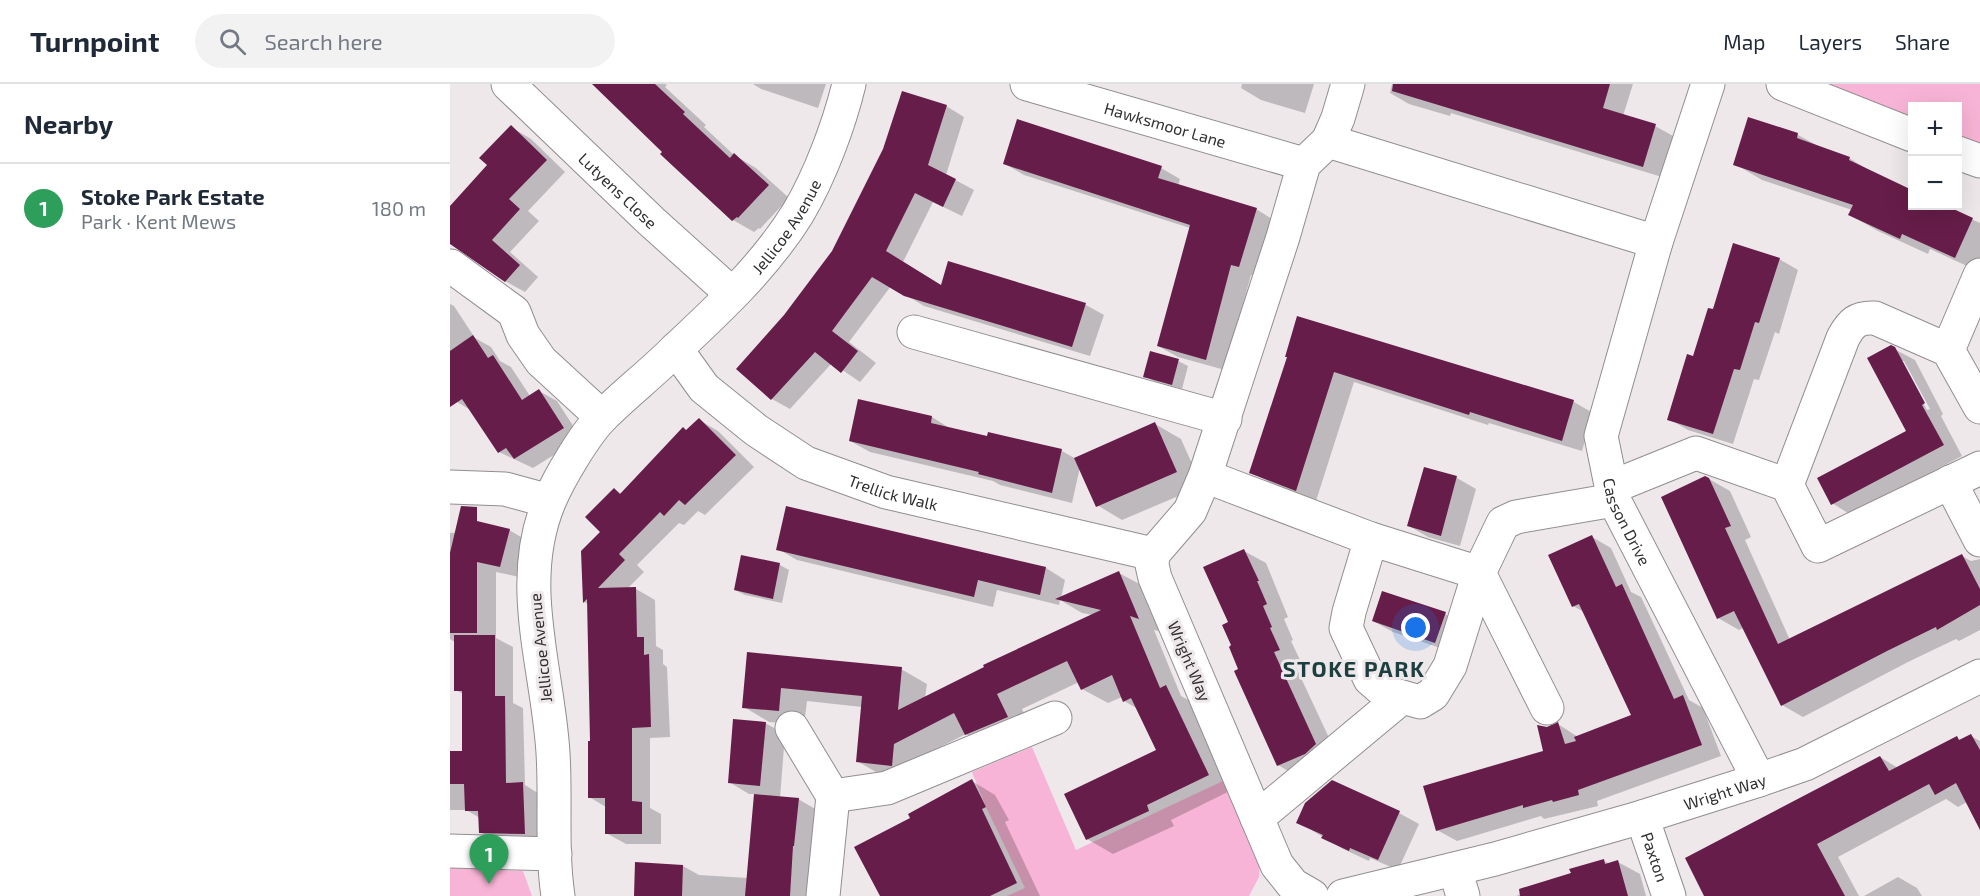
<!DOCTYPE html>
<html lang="en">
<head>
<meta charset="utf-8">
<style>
  :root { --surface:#fff; --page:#f2f2f3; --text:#1f2937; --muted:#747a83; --line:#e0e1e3; --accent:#1a73e8 }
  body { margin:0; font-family:"Exo 2",sans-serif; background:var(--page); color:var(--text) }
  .controls { position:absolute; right:18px; top:18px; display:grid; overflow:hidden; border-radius:0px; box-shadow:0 6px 24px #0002 }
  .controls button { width:54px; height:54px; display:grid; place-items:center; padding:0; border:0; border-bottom:2px solid var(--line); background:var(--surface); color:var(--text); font:30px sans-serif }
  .you { position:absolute; left:966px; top:544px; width:21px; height:21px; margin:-15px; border:4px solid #fff; border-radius:50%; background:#1a73e8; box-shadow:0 0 0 9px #1a73e833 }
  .badge { display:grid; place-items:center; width:39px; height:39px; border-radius:50%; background:var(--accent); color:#fff; font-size:20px; font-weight:700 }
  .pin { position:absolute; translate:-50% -50px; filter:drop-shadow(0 2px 3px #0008) }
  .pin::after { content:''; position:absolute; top:32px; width:21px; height:18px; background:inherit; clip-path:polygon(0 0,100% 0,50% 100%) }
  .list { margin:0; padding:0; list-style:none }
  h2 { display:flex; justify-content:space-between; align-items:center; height:78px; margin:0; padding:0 24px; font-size:26px }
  h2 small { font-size:20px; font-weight:400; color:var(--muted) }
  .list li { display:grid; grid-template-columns:39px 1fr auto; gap:18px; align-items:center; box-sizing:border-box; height:90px; padding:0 24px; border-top:2px solid var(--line) }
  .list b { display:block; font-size:22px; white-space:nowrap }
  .list p { margin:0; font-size:20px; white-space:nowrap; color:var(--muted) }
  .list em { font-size:20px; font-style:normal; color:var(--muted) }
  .icon { flex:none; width:33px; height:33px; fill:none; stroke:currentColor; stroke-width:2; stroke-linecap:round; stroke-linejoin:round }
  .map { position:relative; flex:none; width:1530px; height:812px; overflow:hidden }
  header { display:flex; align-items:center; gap:36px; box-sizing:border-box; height:84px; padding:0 30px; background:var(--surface); border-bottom:2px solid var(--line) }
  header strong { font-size:28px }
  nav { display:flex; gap:33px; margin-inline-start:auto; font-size:21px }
  .search { width:420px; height:54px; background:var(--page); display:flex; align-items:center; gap:15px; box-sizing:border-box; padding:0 21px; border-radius:33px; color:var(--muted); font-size:22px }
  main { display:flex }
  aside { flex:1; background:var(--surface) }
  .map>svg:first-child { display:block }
</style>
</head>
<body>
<header>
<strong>Turnpoint</strong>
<div class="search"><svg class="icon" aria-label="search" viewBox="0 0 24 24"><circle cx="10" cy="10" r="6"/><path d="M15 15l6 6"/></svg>Search here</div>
<nav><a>Map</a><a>Layers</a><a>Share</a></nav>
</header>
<main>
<aside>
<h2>Nearby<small></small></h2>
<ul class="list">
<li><span class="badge" style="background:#2e9e5b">1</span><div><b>Stoke Park Estate</b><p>Park · Kent Mews</p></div><em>180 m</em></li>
</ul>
</aside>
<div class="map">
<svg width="1530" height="812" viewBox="0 0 1530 812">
  <rect width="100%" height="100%" fill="#eee8eb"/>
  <path fill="#f8b4d6" d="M1376,0H1530V61L1508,52V22H1462V33Z
    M582,663L626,766L775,696L810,776L809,793L799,812H557L575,804L536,723L522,688Z
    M0,784L73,787L82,812H0Z"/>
  <path fill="#0003" fill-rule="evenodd" d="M145,0H215L217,1L215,3L256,41L254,43L284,71L306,84L339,114L310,145L309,144L304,148L283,136L212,70L214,68Z
    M303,0H376L368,24L311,5Z
    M792,0H864L855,29L811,16L791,4Z
    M942,0H1183L1173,32L1205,42L1225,53L1212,93L1001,29L1000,32L959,20L940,9Z
    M496,22L514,33L496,91L524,106L512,132L483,118L453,178L492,202L499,179L636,221L654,231L640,272L474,222L441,202L399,258L426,279L410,298L382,279L340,325L322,315L288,285L335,232Z
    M1299,35L1348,51L1372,64L1399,74L1427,91L1462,107V122H1493L1530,139V188L1480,165L1478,170L1428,147L1400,131L1402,126L1312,96L1285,80Z
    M61,43L81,55L115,88L78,127L89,137L60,168L88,193L75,208L55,197L0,147V124L39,81Z
    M555,80L711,84L730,95L728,102L806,125L825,137L808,193L801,191L775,286L728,273L708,262L740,144L574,91Z
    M1329,175L1348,186L1329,250L1325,248L1309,296L1304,295L1283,360L1238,346L1219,335L1244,274Z
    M0,220L4,222L25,254L41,263L50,277L61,283L80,312L89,307L107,317L131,354L83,384L49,368L22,327L7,318L0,308Z
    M848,234L1124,318L1143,329L1132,367L1039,339L1038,341L904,298L866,417L821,399L801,388L839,273Z
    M1444,265L1465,276L1493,330L1491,332L1512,372L1401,431L1382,419L1458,348ZM1450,277H1454L1480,325L1477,326Z
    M728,277L738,282L732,305L704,297L695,292Z
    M409,317L482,333L501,345L612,367L626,375L705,340L731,355L752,402L672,436L647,421L630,383L622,419L550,401L543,397L420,368L400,357Z
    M249,336L268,347L304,383L255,431L248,427L234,441L229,439L187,481L194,488L177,505H186L205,516L206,562L213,566V580L217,583L220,653L200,654V724L211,730V760H176L156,749V723L139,713L142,659L138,520L134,518L133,467L152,448L164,405L172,410Z
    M975,385L1007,394L1026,405L1010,462L978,453L959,442Z
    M1259,395L1280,407L1301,453L1295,456L1340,556L1512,472L1521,477L1530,475V546L1509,557L1506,555L1458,578L1353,633L1332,621L1293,544L1289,546L1268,534Z
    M59,446L78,457L69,493L46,488V554L63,563V619L73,624L75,701L91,711L93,760L49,759L30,748V734L16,726H0V669H14L13,610L6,606V559L0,555V449Z
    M1142,453L1161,464L1181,508L1191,513L1239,616L1253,624L1271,672L1147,717L1148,722L1094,735L1091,732L1007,757L987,746L1094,668L1097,644L1108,640L1128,653L1183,632L1136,529L1123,522Z
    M328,465L596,484L615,496L611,514L669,489L695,503L714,548L704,546L731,612L742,618L784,705L721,736L724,742L663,770L637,755L708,667L688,625L674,617L672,613L658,619L632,605L629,598L572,625L583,648L542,665L516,650L433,692L407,677L412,623L357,617L354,641L319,638L294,623L299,570L451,585L477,600L475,614L643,531L632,529L610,516L609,521L547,506L543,523L347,476Z
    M794,467L816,479L838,533L834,535L843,556L841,557L851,578L845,581L888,673L850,694L828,681L790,585L783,562L780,538Z
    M292,472L330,481L339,486L332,519L295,511L285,506Z
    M995,530L1015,541L1005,569L943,548L923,537Z
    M315,639L335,650L330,714L348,715L374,730L366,812H185L187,780L233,782L249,791L298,794L305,710H299L279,698Z
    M1521,652L1530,657V743L1517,718L1508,723L1496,715L1388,773L1409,812H1256L1430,673L1448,684L1507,654L1512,657Z
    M522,697L545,711L559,736L555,738L590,812H431L462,735Z
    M882,698L949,729L969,740L948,786L920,774L919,777L893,765L848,738Z
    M1154,777L1160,780L1168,778L1190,790L1196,812H1066Z
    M1448,793L1467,804L1472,812H1414Z"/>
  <path fill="#671d49" d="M142,0H205L235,28L233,30L280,74L284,69L319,101L288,134L287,133L282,137L210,70L212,68Z
    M943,0H1160L1153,24L1206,40L1193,83L942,7Z
    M452,7L497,21L478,81L506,95L493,123L465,109L436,167L491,201L498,177L636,219L622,263L454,212L422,193L382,247L408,267L391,289L365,268L321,316L286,285L334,231L382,167L433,65Z
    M1298,33L1348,49L1347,54L1400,73L1399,76L1462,106V122H1497L1523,134L1505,174L1452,150L1450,155L1398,131L1403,121L1283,81Z
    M567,35L712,82L708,94L807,124L789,183L781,181L756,276L707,262L740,141L553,80Z
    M61,41L97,76L59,115L70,125L42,156L70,181L55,198L0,160V122L37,81L29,74Z
    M1283,159L1330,174L1309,239L1305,238L1290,286L1284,285L1263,350L1217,336L1237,270L1243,272L1258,224L1263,225Z
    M847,232L1124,316L1112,357L1020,328L1019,331L884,288L846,407L799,389L837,273H835Z
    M23,251L38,274L43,271L72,316L89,305L114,344L64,375L56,364L48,369L12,315L0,323V267Z
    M1441,261L1445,263L1475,319L1472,321L1494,361L1381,421L1367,394L1456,347L1417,274Z
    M700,267L729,275L722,301L693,293Z
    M408,315L482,332L481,339L537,352L538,348L612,365L602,409L528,390L529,388L399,357Z
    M249,334L286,371L235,421L229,416L214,432L210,428L169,470L175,476L148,504L186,503L187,553H194V571L199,570L201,643L182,644V717L192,718V750H155V714H138V657H140L137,515L133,519L131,467L150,448L135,433L164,404L170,410L233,343L236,346Z
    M705,338L727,388L646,423L624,374Z
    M974,383L1007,392L991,452L957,442Z
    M1255,392L1259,394L1281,442L1275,444L1328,560L1512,470L1530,505V521L1487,546L1486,543L1437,567L1331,622L1284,527L1267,535L1211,413Z
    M11,422L27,423V437L60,445L50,483L27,478V549H0V469Z
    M336,422L596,483L590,511L528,496L524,513L326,466Z
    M1142,451L1166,503L1172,500L1224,615L1233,611L1252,661L1128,706L1129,711L1103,718L1102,716L1073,724V721L986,747L973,702L1093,667L1087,641L1097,643L1108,638L1115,660L1126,657L1124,653L1181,631L1129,520L1122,523L1098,471Z
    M794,465L809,497H807L817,520L813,522L822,543L820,544L830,566L824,568L866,660L855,670L827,682L784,587L788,585L779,563L781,561L772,541L778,538L753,483Z
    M291,471L330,479L323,515L284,506Z
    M669,487L689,535L680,532L710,604L716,601L759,691L697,721L699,727L636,756L614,710L706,666L681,614L673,618L662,591L631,606L617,577L547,610L558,633L515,651L504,629L444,660L442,682L406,678L412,612L331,604L329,627L292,624L297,568L452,583L448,626L534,583L533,581L651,526L605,515Z
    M932,507L996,528L985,559L922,537Z
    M4,551H45V612H55L56,699L73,698L75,750L29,749L28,727H15L14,700H0V667H12V607H4Z
    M283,635L316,638L310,702L278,699Z
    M1521,650L1530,666V746L1506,699L1485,711L1479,700L1367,760L1395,812H1254L1235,774L1430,672L1439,687L1507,652L1509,656Z
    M522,695L536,723L532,725L567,799L540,812H430L404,763L460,734L458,730Z
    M882,696L950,727L928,776L900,764L899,767L871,754L873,751L846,739L855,719Z
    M304,710L349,714L344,762H343L340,812H295Z
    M1154,775L1155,780L1168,776L1178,812H1070L1069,805L1121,789L1119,785Z
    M185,778L233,781L232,812H184Z"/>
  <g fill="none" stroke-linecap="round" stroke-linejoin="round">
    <g stroke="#928e90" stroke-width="35">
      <g id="minor">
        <path id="s1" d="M58,0L201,137L282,210"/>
        <path id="s2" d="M577,0L854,80"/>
        <path id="s3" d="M1258,0L1206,158L1151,352L1164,416L1309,696"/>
        <path d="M1333,0L1462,51"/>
        <path d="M878,57L1206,158"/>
        <path d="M1508,69L1530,77"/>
        <path d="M1,182L64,228L73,251L91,277L152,333"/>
        <path d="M464,248L775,335"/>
        <path id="s4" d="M226,265L254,304L306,346L356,379L436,408L703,470"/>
        <path d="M1498,266L1530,191"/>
        <path d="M755,392L921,455L1029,489L1097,624"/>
        <path d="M1500,398L1530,456"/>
        <path d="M1337,401L1393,254C1401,239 1407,233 1425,234L1498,266L1530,323"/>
        <path d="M0,403L55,405L99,417"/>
        <path d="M1162,403L1246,369L1337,401L1368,462L1530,384"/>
        <path d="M921,455L899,528L896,544L920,595L935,608L970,618L983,610L1000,582L1029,489L1053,439L1066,433L1164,416"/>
        <path d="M342,644L383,712L373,812"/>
        <path d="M383,712L437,704L605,634"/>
        <path id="s5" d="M1192,733L1219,812"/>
        <path d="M807,734L951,614"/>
        <path d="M0,767L105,770"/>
        <path d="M1005,785L1013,812"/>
        <path id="s6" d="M108,812C101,765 106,716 103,669C98,585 65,500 99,418C109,394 135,350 153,332C176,309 202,289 225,266C269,225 316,181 348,129C370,92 389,41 399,0"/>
        <path d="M862,812L843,801L827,781L705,494L702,481L703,470L740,427L755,392L833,153L854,80L878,57L888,34L898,0"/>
        <path id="s7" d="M893,812L1045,775L1192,733L1309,696L1355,680L1530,592"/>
      </g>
    </g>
    <use href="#minor" stroke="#fff" stroke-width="33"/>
  </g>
  <g text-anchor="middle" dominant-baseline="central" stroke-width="6" stroke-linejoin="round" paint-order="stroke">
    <g font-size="16" fill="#312f30" stroke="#eee8eb">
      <text stroke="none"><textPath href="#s2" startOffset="144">Hawksmoor Lane</textPath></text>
      <text stroke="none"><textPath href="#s1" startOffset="153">Lutyens Close</textPath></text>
      <text stroke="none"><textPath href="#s6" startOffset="764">Jellicoe Avenue</textPath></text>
      <text stroke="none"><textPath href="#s4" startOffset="267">Trellick Walk</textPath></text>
      <text stroke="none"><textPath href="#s3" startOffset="458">Casson Drive</textPath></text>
      <text transform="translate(90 564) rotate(-96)">Jellicoe Avenue</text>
      <text transform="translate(740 577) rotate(67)">Wright Way</text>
      <text stroke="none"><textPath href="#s7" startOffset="396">Wright Way</textPath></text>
      <text stroke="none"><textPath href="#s5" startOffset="42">Paxton</textPath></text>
    </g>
    <g font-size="22" font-weight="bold" letter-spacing="1.5" fill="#1d3f40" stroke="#eee8eb">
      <text x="904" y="584">STOKE PARK</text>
    </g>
  </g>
</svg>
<div class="controls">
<button>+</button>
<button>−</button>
</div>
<div class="you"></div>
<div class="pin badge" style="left:39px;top:800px;background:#2e9e5b">1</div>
</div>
</main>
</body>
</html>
